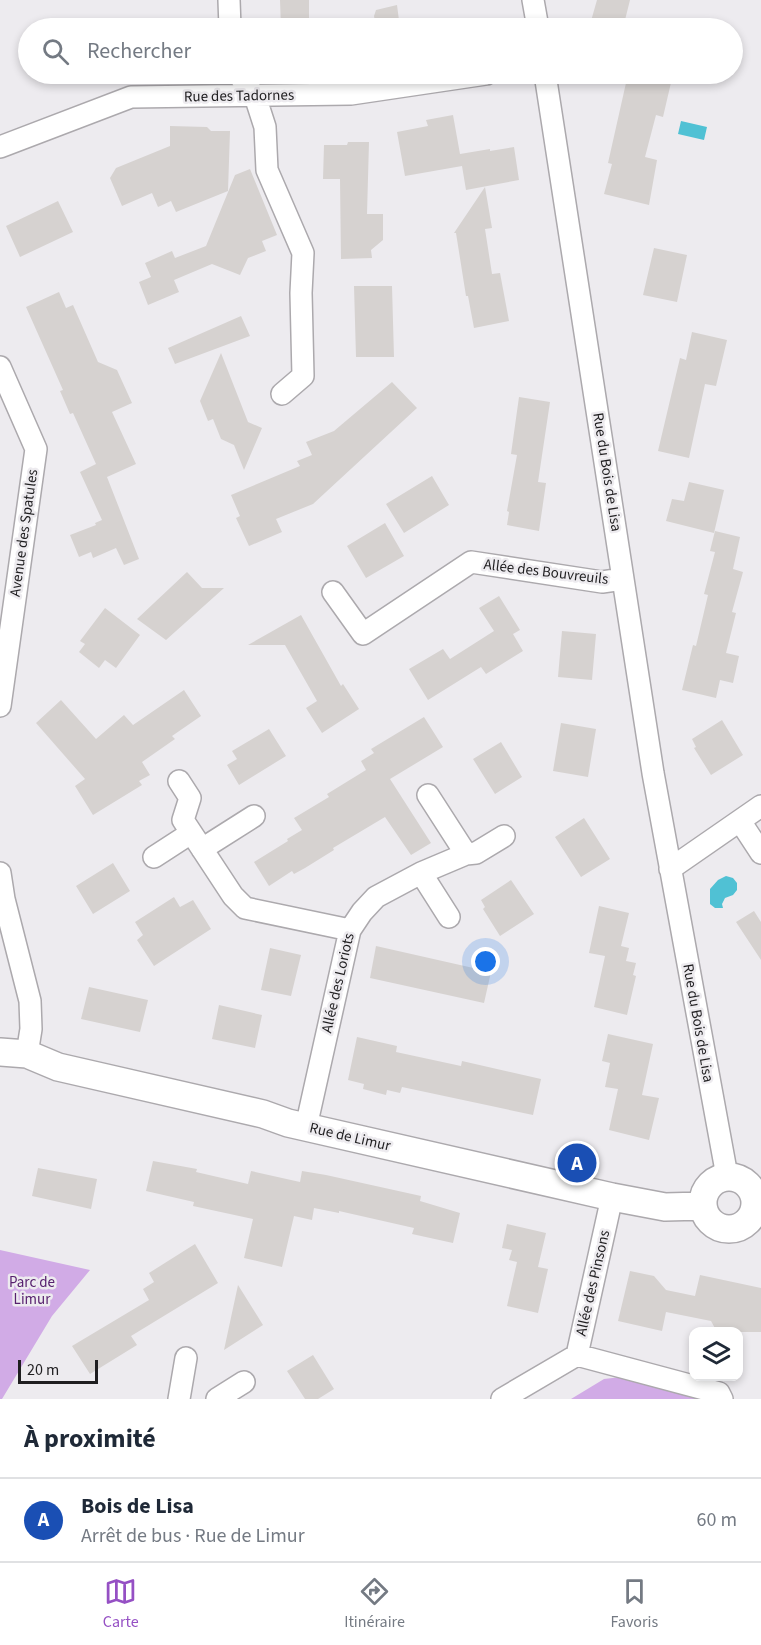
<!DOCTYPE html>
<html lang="fr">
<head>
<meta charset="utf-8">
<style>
  :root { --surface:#fff; --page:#f2f2f3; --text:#1f2937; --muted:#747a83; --line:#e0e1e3; --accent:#9550c4 }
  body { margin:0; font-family:"Source Sans 3",sans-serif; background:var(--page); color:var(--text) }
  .controls { position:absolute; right:18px; bottom:18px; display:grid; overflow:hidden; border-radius:12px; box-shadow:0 3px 9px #0003 }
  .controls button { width:54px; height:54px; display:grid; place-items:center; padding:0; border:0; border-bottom:2px solid var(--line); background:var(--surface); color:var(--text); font:30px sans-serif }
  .scale { position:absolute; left:18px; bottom:15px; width:80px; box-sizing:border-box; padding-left:6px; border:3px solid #1f1e20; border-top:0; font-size:16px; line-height:21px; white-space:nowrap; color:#1f1e20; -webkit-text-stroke:4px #edebef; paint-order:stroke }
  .you { position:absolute; left:486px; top:962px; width:21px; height:21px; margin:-15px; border:4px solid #fff; border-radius:50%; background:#1a73e8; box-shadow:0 0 0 9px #1a73e833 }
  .badge { display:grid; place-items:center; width:39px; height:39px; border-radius:50%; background:var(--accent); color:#fff; font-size:20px; font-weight:700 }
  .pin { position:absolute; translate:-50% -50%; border:3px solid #fff; box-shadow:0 2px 6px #0006 }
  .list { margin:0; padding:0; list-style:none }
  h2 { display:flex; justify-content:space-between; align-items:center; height:78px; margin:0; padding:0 24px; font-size:26px }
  h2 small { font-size:20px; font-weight:400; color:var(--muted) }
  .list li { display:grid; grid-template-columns:39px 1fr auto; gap:18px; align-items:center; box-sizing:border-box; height:84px; padding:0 24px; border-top:2px solid var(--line) }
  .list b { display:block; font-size:22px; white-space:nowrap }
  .list p { margin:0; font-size:20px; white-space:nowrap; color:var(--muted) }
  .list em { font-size:20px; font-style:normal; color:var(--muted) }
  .icon { flex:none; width:33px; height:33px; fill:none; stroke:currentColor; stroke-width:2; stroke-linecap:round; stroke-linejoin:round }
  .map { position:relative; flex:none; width:761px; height:1399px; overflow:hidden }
  .search { position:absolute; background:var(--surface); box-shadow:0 3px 9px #0003; left:18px; right:18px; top:18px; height:66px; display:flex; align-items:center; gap:15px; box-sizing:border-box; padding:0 21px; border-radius:33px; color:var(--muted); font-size:22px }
  .sheet { height:162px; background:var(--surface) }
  nav { display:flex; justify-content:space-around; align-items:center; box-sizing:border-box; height:84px; border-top:2px solid var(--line); background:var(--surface); font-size:16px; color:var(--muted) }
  nav a { display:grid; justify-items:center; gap:3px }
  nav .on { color:var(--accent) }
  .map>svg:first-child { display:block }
</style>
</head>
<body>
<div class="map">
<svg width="761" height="1399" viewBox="0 0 761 1399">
  <rect width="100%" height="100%" fill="#edebef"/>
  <path fill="#d1abe6" d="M0,1250L90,1270L52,1316L2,1399H0Z
    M621,1377L704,1399H571L604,1379Z"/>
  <path fill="#50c1d4" d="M681,121L707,127L704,140L678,134Z
    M726,876L733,878L737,883V890L733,895L725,898L722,904L723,908H715L710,904V889L718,880Z"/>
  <path fill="#d6d2d0" d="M280,0H309V28H281Z
    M597,0H630L623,28H589Z
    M397,5L400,28H376L374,16L376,10Z
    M628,74H673L663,117L656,115L645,157L657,160L649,205L604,194L612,164L608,163Z
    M453,115L460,154L490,149V151L514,147L519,180L466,190L462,166L405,176L397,132L428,126L426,120Z
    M170,126L207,127L211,131H230L228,191L176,212L171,201L158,207L152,193L122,206L110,178L116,168L170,146Z
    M348,142H369L367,214H383V240L371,250L372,258L341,259L340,179H323L324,145H347Z
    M250,169L277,235L262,241L266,251L248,258L240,275L212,264L174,280L179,292L148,305L139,282L151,277L145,263L172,251L175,258L206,246L235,175Z
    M485,187L492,228L485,229L492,274L500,273L509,321L474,328L468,296H466L456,233H454Z
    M58,201L73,232L20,257L6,226Z
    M654,248L687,255L677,302L643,295Z
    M354,286H392L394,357H356Z
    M59,292L66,308L73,305L98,362L117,370L132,403L112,412L136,464L107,477L139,559L124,565L116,548L93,558L91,552L79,557L70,535L96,525L95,523L102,520L80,472L96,464L73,413L70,414L60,391L63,390L26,307Z
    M241,316L250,336L175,364L168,348Z
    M692,332L727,340L716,386L705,384L689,458L658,451L680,358L686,360Z
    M221,353L248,422L262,428L244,470L234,445L221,439L213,419L208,421L200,401Z
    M392,382L417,408L313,504L276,519L282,532L249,546L236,518L240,516L231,495L300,466L297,461L312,455L306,442L334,431Z
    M519,397L550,402L538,482L546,483L539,531L507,525L509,512L507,511L517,455L511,454Z
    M432,476L449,505L404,533L386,504Z
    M689,482L724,490L714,533L666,521L672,499L684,501Z
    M385,523L404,556L366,578L347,546Z
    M715,531L740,537L733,569L743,572L732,612L736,613L726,653L739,656L733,683L720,680L716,698L682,690L693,645L696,646L708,595L704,594L715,552L710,551Z
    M187,572L202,588H224L166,640L137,619Z
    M499,596L520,630L513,634L523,651L486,674L481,667L428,700L409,669L443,649L450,659L494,631L479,608Z
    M105,608L140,635L116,668L105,660L99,668L79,652L85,644L80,641Z
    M301,615L341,686L343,684L359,709L322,733L306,708L317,701L285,645H248Z
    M562,631L596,634L592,680L558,677Z
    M184,690L201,716L172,736L175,739L142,762L150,775L139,781L142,785L93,815L75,786L85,779L36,723L61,700L96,739L124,715L133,725Z
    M424,717L443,747L390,779L431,843L411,855L385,817L333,848L334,850L305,868L294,874L292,871L269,886L254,862L288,841L287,839L302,830L294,818L329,797L327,794L366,770L361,761L374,753L371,749Z
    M722,720L743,755L711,775L694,748L696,747L692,739Z
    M561,723L596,729L588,777L553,771Z
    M269,729L286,756L239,785L227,765L237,759L232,751Z
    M501,742L522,777L495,794L473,759Z
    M584,818L610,859L581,877L555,837Z
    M113,863L130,891L93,914L76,886Z
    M511,880L534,914L500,936L483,909L485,907L481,900Z
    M174,897L180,907L193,900L211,929L154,966L137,940L143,935L135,922Z
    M599,906L629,913L621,946L629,948L626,961L636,963L633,975L636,976L627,1015L594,1007L605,956L589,953Z
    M754,911L761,922V960L736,922Z
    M376,946L491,972L484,1003L370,978Z
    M270,948L301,955L291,996L261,990Z
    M89,987L148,1000L140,1032L81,1019Z
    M219,1005L262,1015L255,1048L212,1039Z
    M608,1034L653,1044L642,1095L659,1098L649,1140L609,1130L618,1089L605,1087L610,1063L602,1061Z
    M357,1037L397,1046L396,1052L461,1066L462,1061L541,1079L533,1115L402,1087L400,1093L387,1090L386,1095L363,1089L364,1084L348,1080Z
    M153,1161L197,1169L196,1172L248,1184L251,1171L300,1182L302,1171L326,1175L421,1196L420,1201L460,1213L453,1243L412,1234L414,1228L339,1211V1213L314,1208L312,1220L294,1216L282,1267L244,1258L253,1219L193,1206L194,1202L146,1191Z
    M38,1168L97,1179L91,1209L32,1196Z
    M507,1224L546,1233L538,1267L548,1269L538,1313L507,1306L517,1262L509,1260L512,1250L502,1248Z
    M195,1244L218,1283L131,1336L137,1345L90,1374L72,1346L149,1300L143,1289L154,1282L149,1273Z
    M630,1271L654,1276L666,1290L695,1296L700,1275L761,1288V1332H717L711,1321L666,1312L662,1331L618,1321Z
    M238,1285L263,1325L224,1350Z
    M313,1355L334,1389L318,1399H305L287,1371Z"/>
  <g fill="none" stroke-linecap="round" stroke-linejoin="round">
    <g stroke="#aca9ad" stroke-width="24">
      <path id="minor" d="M229,0L230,28
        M533,0L538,28
        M238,74L255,96L265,127L267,170L303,253L301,293L303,376L282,394
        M545,74L653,773L727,1176
        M0,147L131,97L351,94L486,74
        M0,367L36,449L0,706
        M333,592L363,634L471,562L602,582L623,579
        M179,781L190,798L183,820L233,896L245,908L350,930
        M428,795L466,854
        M740,821L761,853
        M202,849L254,816
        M154,857L191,833
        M670,869L761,806
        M0,873L4,899L30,1001L31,1029L27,1054
        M421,873L449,917
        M306,1127L350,930L362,912L376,897L421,873L466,854L476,853L504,836
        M577,1355L719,1393L722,1399
        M179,1399L186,1358
        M217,1399L244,1382
        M502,1399L577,1355L612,1197"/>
    </g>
    <g stroke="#aca9ad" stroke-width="30">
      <path id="tertiary" d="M0,1052L27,1054L58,1067L263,1114L288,1123L612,1197L665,1207L703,1206
        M703 1203a26 26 0 1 1 52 0a26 26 0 1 1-52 0Z"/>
    </g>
    <use href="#minor" stroke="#fff" stroke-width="21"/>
    <use href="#tertiary" stroke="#fff" stroke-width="27"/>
  </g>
  <g text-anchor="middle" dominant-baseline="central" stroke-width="5" stroke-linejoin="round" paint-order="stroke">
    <g font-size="15" fill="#1f1e20" stroke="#edebef">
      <text transform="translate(239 96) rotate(-1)">Rue des Tadornes</text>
      <text transform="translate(607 472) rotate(81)">Rue du Bois de Lisa</text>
      <text transform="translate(24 533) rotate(-82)">Avenue des Spatules</text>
      <text transform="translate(546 572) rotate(7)">Allée des Bouvreuils</text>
      <text transform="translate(338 983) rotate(-77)">Allée des Loriots</text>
      <text transform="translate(698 1023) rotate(80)">Rue du Bois de Lisa</text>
      <text transform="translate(350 1137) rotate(13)">Rue de Limur</text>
      <text transform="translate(593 1283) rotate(-77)">Allée des Pinsons</text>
    </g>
    <g font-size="15" fill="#57206e" stroke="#edebef">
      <text x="32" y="1282">Parc de<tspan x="32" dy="17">Limur</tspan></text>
    </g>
  </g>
</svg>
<div class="controls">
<button><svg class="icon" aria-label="layers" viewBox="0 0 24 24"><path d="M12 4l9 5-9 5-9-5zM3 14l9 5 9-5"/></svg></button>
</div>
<div class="scale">20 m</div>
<div class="you"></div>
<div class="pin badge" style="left:577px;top:1163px;background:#1a4fb4">A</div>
<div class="search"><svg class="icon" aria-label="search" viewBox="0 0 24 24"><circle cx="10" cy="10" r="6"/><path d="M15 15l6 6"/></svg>Rechercher</div>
</div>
<section class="sheet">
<h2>À proximité<small></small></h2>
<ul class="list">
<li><span class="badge" style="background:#1a4fb4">A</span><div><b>Bois de Lisa</b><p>Arrêt de bus · Rue de Limur</p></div><em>60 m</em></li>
</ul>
</section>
<nav>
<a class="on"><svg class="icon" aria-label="map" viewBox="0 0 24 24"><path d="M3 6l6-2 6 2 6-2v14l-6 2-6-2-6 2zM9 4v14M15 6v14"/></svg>Carte</a>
<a><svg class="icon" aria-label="directions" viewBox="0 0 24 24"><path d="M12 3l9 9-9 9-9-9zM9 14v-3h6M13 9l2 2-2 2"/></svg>Itinéraire</a>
<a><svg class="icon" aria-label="saved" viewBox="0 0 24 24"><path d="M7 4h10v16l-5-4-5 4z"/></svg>Favoris</a>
</nav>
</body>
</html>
